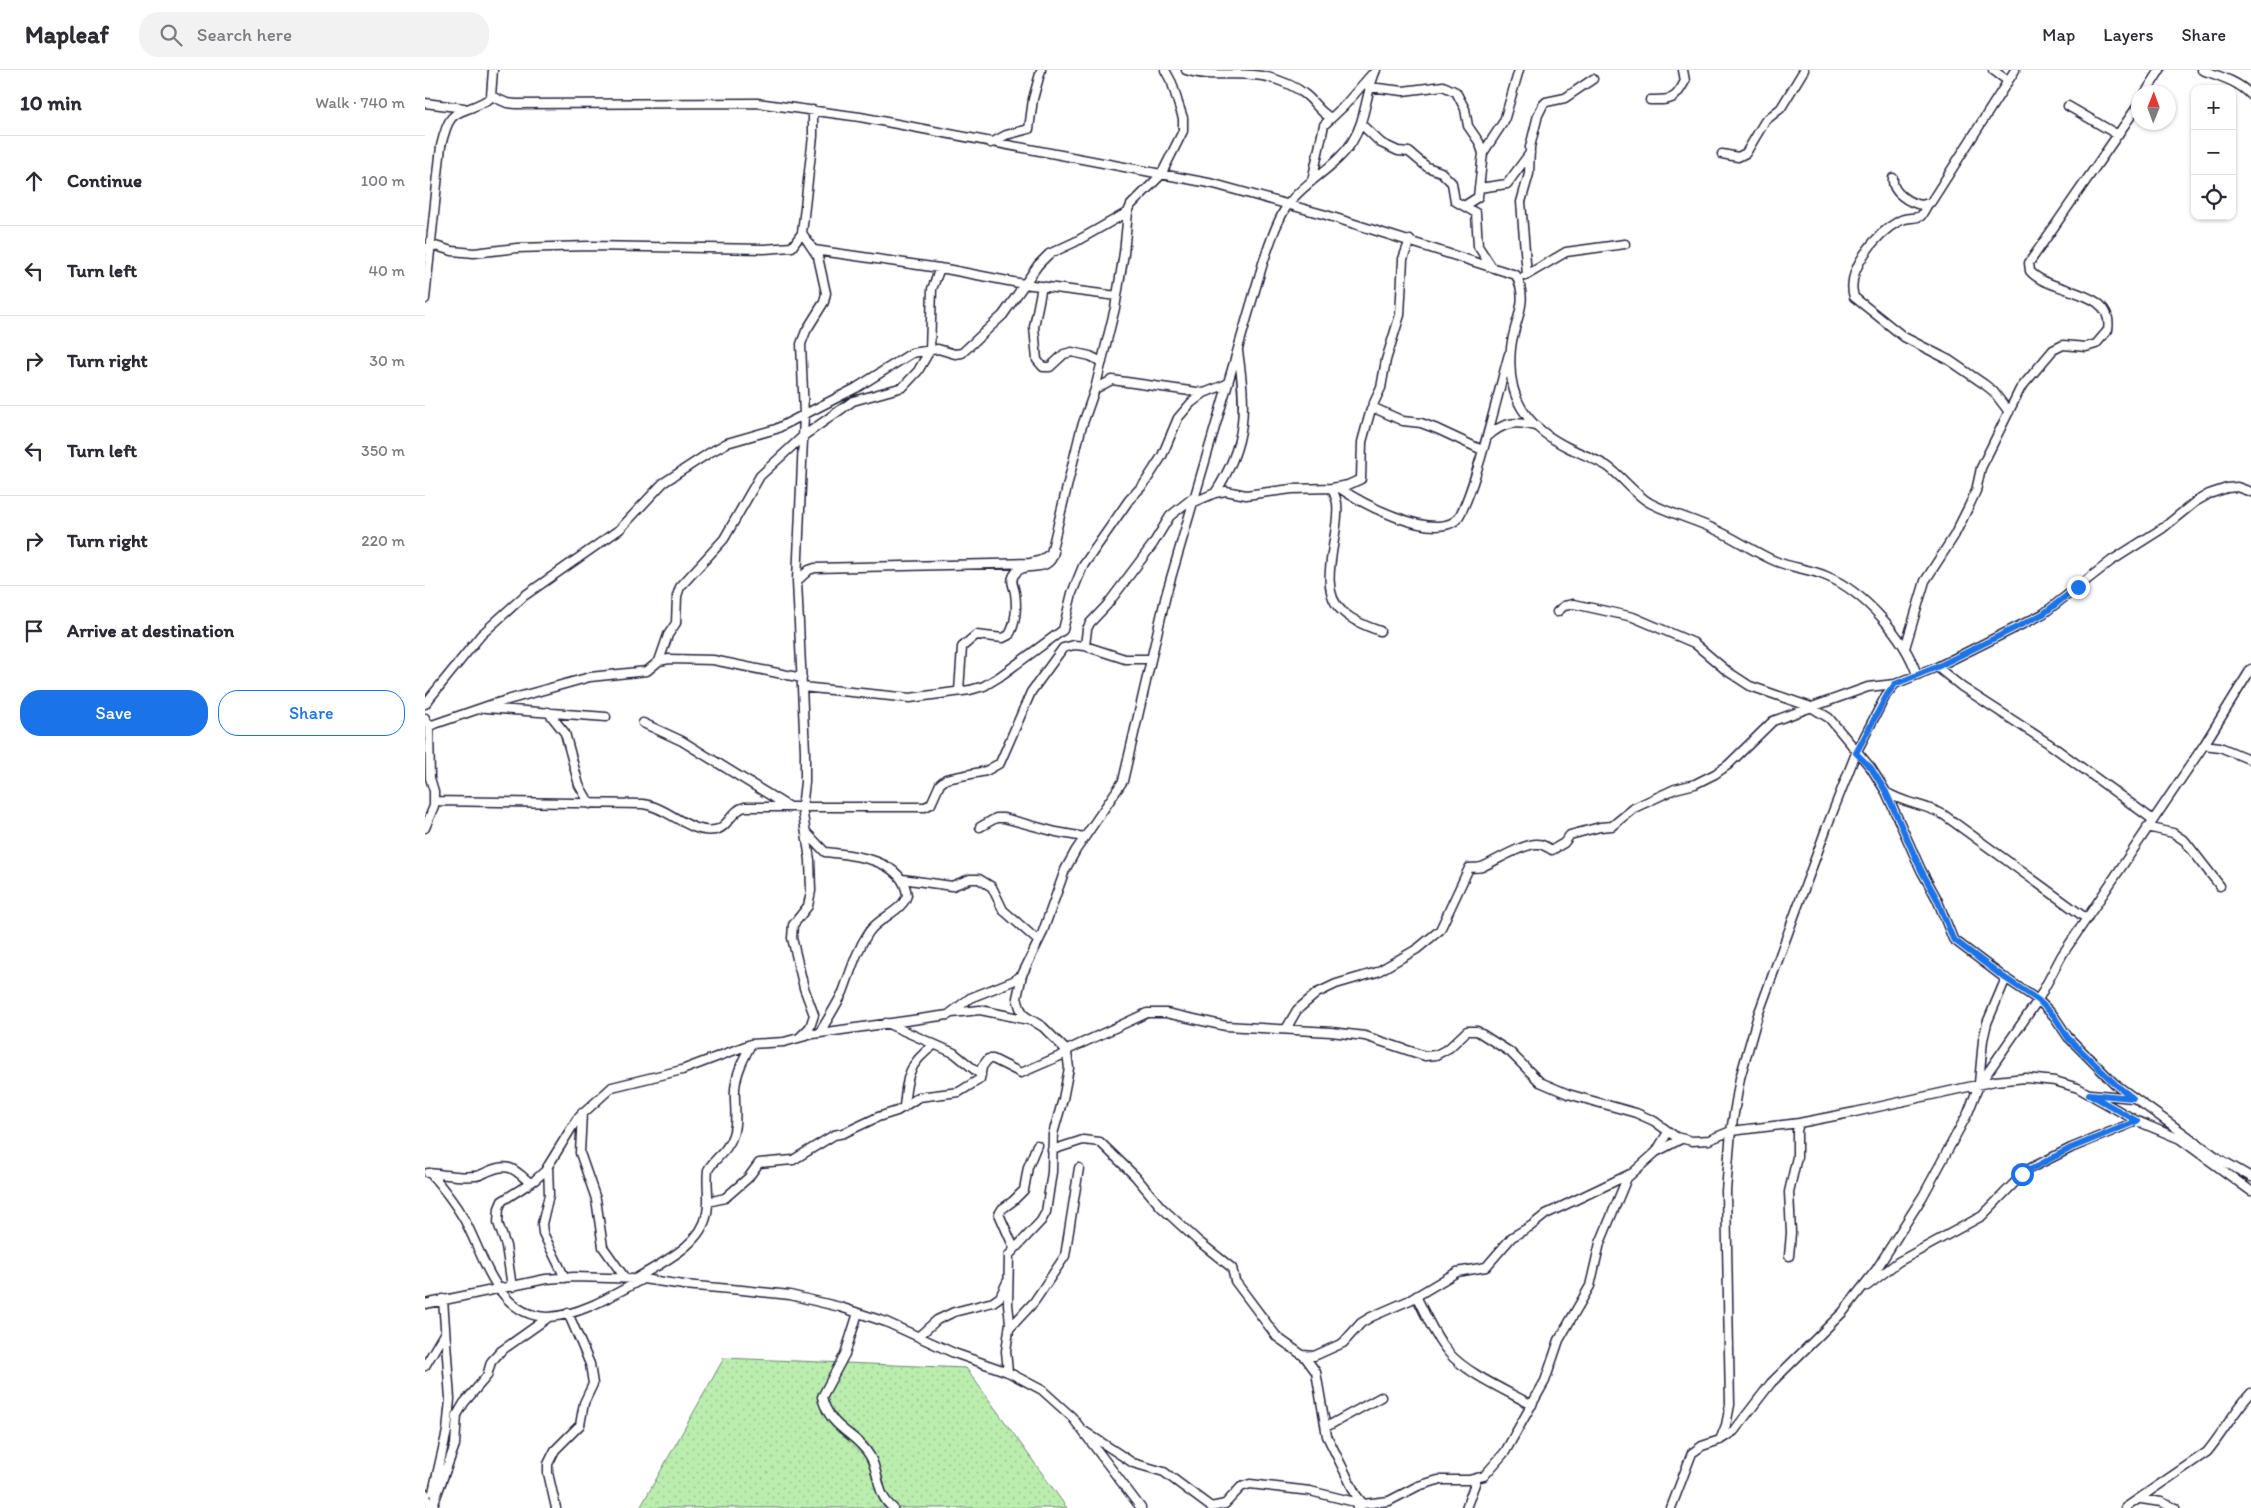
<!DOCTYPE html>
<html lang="en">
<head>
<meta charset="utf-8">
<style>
  :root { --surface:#fff; --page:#f2f2f3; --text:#2b2b33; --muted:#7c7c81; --line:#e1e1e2; --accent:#1a73e8 }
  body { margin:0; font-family:Itim,sans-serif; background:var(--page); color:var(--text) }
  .controls { position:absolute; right:15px; top:15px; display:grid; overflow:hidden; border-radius:10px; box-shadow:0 1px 4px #0004 }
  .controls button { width:45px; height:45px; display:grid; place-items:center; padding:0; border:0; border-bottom:1px solid var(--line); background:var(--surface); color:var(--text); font:25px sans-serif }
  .compass { position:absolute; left:1706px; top:15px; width:45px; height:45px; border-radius:50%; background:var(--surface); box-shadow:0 1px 4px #0004; rotate:1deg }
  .stop { position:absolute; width:15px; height:15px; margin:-11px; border:4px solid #1a73e8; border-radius:50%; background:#fff }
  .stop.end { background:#1a73e8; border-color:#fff; box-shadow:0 1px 5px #0008 }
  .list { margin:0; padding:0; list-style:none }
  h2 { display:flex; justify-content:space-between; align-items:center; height:65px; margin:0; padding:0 20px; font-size:21px }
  h2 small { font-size:16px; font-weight:400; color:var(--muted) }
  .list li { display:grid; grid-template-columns:32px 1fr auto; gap:15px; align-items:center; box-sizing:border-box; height:90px; padding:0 20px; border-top:1px solid var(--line) }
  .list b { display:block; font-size:19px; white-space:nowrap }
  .list em { font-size:16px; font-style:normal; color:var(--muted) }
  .actions { display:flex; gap:10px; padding:15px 20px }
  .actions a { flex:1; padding:11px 0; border:1px solid var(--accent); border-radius:20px; text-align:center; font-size:18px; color:var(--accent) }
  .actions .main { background:var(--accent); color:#fff }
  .icon { flex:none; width:28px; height:28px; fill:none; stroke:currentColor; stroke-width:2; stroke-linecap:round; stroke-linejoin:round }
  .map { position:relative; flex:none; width:1826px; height:1438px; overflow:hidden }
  header { display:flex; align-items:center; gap:30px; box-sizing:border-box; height:70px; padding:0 25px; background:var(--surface); border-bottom:1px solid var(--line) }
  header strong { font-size:24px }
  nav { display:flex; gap:28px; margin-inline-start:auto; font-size:18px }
  .search { width:350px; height:45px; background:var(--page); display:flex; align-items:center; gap:12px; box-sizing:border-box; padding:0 18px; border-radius:20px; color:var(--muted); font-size:19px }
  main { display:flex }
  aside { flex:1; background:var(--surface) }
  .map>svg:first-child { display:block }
</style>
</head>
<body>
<header>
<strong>Mapleaf</strong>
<div class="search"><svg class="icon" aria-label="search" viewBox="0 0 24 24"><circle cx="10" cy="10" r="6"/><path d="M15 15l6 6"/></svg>Search here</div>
<nav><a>Map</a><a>Layers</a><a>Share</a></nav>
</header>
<main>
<aside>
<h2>10 min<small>Walk · 740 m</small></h2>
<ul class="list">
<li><svg class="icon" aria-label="ahead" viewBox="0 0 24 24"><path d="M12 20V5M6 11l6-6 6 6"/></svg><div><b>Continue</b></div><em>100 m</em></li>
<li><svg class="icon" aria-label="left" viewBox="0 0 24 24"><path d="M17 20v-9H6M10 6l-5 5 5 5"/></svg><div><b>Turn left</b></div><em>40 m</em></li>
<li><svg class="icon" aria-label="right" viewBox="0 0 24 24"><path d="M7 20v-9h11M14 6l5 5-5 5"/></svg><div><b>Turn right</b></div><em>30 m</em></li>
<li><svg class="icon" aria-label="left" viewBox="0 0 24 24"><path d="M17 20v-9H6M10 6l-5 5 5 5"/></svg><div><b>Turn left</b></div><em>350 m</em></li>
<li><svg class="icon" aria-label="right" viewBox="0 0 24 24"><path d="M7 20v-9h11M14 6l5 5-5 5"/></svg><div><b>Turn right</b></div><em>220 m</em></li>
<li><svg class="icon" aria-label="arrive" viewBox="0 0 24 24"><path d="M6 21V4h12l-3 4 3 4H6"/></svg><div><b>Arrive at destination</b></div></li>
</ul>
<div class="actions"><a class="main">Save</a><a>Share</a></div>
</aside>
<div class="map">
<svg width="1826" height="1438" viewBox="0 0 1826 1438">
  <defs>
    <pattern id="grass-dots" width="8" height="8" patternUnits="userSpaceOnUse" patternTransform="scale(1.25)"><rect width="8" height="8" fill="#baedae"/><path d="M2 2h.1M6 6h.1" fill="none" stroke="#a0cb97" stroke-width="1.8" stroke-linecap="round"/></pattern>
  </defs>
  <rect width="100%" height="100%" fill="#fff"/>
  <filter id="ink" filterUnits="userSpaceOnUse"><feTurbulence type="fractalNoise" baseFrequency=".02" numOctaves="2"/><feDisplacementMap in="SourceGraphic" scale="10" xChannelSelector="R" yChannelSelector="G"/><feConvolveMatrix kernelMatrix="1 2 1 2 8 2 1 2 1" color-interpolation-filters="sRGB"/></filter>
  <g filter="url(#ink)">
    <path fill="url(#grass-dots)" stroke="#6e8874" d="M299,1288L541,1298L642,1438H215Z"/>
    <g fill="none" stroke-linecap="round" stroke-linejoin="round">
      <g stroke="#22223b" stroke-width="11">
        <path id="minor" d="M761,0C787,9 816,0 842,7C855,10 870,16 881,25C891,33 892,40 906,48
          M1568,0L1583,11
          M1777,0C1794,6 1813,11 1826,25
          M944,17L978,21L1018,16L1031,22L1040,39L1043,56L1054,72L1058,83L1053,127L1039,136
          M1721,22L1735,0
          M66,26L82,33L91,34L332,33L435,47L789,114L901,145L1091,205C1105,234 1089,249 1086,278C1081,328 1101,357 1144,378C1157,384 1170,389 1182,396C1198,407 1209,424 1225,433C1246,444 1268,449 1289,459C1310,468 1329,482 1350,491C1367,498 1385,499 1401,506C1438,521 1480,567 1492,605
          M1225,30C1246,30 1250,31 1260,11L1258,0
          M0,33L39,38
          M1643,36L1693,65
          M937,55L956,73L973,81L984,82L1002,97L1016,102L1027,113L1030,131L1051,143L1053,176L1066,196
          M566,73L581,65L604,59L608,29L616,0
          M1058,83L1079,51L1094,0
          M1297,84L1313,87L1321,83L1340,51L1356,38L1379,0
          M1468,108C1466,122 1484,133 1497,135L1506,132L1590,0
          M887,111L899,55L919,36L946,5
          M1054,118L1082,114L1105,83
          M1503,134L1496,146C1489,149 1481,147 1474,151C1452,163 1420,200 1429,227L1479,267L1524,290L1559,314L1568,321L1584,342
          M0,179L7,175L27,181L49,183L92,178L164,176L339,179L367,177L377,163
          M389,180L521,199L599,214L692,226
          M1102,205L1096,132L1104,104L1105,77L1113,45L1118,35L1121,32L1140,28L1168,9
          M1100,206L1141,182L1200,174
          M617,216L609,257L612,290L618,297H625L639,284L647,282L665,286L677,292
          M0,229L16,76C26,33 32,48 64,29L66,26L68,0
          M670,319L687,310L779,323
          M947,337L978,351L996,353L1012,359L1057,380
          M1062,367C1078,352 1090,351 1111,356
          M913,417C936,433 1004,469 1030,451C1046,440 1076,311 1084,284
          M907,418C909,423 911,428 912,433C916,464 890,518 917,541C928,551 941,556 955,561
          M790,423C823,373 821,337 813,281
          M767,433L790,423L801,421L821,425L867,419L907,418L923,415L936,409L937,372L946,339L956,318L961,290L975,245L978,189L985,170
          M372,511L384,500L390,498L605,493L616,490L626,483L656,359L670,319L690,238L699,183L703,142L706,135L736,105L758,61V48L753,33L747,13L740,0
          M1132,542L1139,536L1149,534L1208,547L1269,573L1302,601L1325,616L1386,637L1404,648L1446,698L1461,722L1496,800L1512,829L1528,869L1577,906L1613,930L1629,946L1643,967L1690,1014L1793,1088L1826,1107
          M660,576L662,559L665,553L682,535L728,474L745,446L769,427
          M1480,578L1500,511L1529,466L1544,436L1551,421L1556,398L1595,319L1628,280L1638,275L1661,277L1671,274L1683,260C1690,218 1624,224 1605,201L1604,193L1714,34
          M234,591L243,565L251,553L252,526L255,517L299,469L335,406L377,367L428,331L478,317L493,301L505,280L507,219L515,198
          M1512,597L1537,617L1623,673L1727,749
          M377,617L485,628L545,620L559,616L574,607L638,560L647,523L658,496L704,430L719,414L737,386L753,348L766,333L779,323L802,314
          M534,621L537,577L551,565L578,568L584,565C591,554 592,536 590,523C589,516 585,512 589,505C599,489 624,506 629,482
          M0,634L56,565L99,526L195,459L238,413L284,383L302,373L351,359L431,318L487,283L513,279L530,284L537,283L578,245L613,195L624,184L650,172L703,142
          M61,638L181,647
          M123,642L140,663L154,715L165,734
          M0,648L4,656L5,708L9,721V736L0,758
          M218,653L257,671L364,737
          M4,656L68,634L165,607L222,601L234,591L244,589L288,590L377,608
          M1779,675L1795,677L1826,690
          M1461,722C1479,734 1500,734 1519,745L1662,849
          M9,731L218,734C243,737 264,764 290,760C303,758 306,740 320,737H500L506,734L515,714L521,709L561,701L575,693L606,622L638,578L649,575L660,576L700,589H725
          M555,757L571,748H579L631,762L659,767
          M1722,757L1748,763L1760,771L1795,816
          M382,763L400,782C428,785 478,789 482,825C478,841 453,848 444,862C431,881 426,901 418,922C411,936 403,949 395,962
          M477,809L527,816L545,809H554L567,817L578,840L612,870
          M527,943L555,940L604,950
          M461,953L529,983L556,1005
          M861,959L872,940L892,923L911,914L952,902L992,879L1015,860L1044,798C1049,797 1054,799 1059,796C1072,790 1099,773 1113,774C1118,774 1123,778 1127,780L1139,773L1145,765L1175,757L1187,756L1209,738L1250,719L1270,714L1290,704L1303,695L1348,651L1443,617L1470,614L1512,597L1618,544L1686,491L1738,458L1770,432L1784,424L1802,418L1812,417L1826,422
          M375,967L385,957L389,945L379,918L367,868L368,855L383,836L386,821L385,790L377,738L380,712V681L372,511L379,345L376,274L381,261L399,232L401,223L393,187L377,163L388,66V40
          M640,981L722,943H741L801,956L906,962L940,966L1000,986L1011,985L1024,978L1042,961H1052L1085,982L1115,1012L1143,1024L1211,1043L1229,1051L1251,1067L1267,1071L1284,1070L1306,1061L1374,1053L1430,1042L1570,1011L1601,1008L1630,1011L1653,1018L1712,1051L1755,1069L1826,1121
          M1554,1013L1558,970L1562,953L1581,908
          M1666,1024L1707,1028
          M479,1037C482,1006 483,994 509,975
          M157,1043L155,1083L171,1129L178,1177L200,1208
          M627,1080L658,1070L675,1072L710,1106L736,1137L772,1170L807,1198L810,1211L852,1267L880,1287L891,1302L902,1366L931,1425L938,1434L932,1438
          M1231,1082L1243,1062
          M123,1096L124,1125L117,1154L118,1163L140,1208
          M3,1103C18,1104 34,1108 50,1106C55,1106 59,1103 64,1101C85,1092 90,1100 105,1113
          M5,1103C18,1118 29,1132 39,1149C59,1185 72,1248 124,1247C156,1245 188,1225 216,1210
          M283,1132L300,1128L323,1108L334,1093L368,1090L409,1065L419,1063L453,1047L472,1041L494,1027L534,1022L555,1009L557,997L563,989H568L596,1003L642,983
          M589,1178L574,1144L577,1139L588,1131L599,1120L603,1097L612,1075
          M1364,1186L1366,1163L1364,1122L1372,1087V1061L1374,1053
          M210,1209C236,1193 277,1175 282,1143C285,1128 281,1114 283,1100C290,1087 302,1083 308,1065C313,1049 309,1035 310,1019C311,1003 319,988 326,974
          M1442,1216L1473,1192L1557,1146L1602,1100L1646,1078L1712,1051
          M87,1217L81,1176L73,1153L74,1138L77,1131L110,1110L120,1101L152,1049L187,1017L257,1000L326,974L359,972L388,964L523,945L545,928L588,911L597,905
          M991,1226C1001,1245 1010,1267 1024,1283C1041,1303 1084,1322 1107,1335
          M0,1234L121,1209L149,1207L218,1209L259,1215L317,1220L365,1225L415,1237L461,1252L529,1283L583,1302L617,1320L647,1347L716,1438
          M433,1243L420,1284L397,1327C405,1360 431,1362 445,1386C455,1404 451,1425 468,1438
          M584,1259L609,1232L640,1186L654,1098
          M494,1266L512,1250L529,1242L568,1232L575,1227L582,1212
          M878,1285L889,1286L918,1273L936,1253L946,1247L985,1230L1032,1202L1061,1197L1087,1167L1106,1156L1121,1144L1205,1104
          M0,1296L20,1262
          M583,1302L581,1281L585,1253L583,1234L584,1185L616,1151L621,1142L627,1102L628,1064L638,1029L644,998L642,983L639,978L618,957L600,946L595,938L592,928L597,905L617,864L640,800L651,780L698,711L741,525L838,193C845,173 852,150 864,133C882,110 911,97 927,72C941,50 940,25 951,0
          M901,1357L956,1327
          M659,1361L708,1393L739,1402L786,1437L800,1434L816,1417L825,1414L885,1421L938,1434L964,1431L993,1416L1013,1410H1044L1059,1406L1080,1382L1120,1311L1134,1270L1165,1216L1175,1173L1202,1108L1231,1082L1256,1069
          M1295,1370L1301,1355L1305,1335L1301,1121L1306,1061L1315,1008L1333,945L1401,759L1431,683L1461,625L1470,614
          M8,1422L22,1361L25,1329L18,1229
          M0,1423L5,1437
          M1716,1429L1736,1432L1750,1438
          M7,1438L30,1375L32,1345L39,1333L62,1306L66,1292L76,1281L124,1247
          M131,1438L123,1403V1394L130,1380L155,1355L159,1333L168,1314L165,1294L143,1243
          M1041,1438L1052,1408
          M1246,1438L1267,1383L1277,1376L1295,1370L1309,1361L1346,1313L1418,1242L1451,1200L1498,1126L1543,1043L1554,1015L1613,930L1637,885L1779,675L1826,599
          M1700,1438L1782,1382C1798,1363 1809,1341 1826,1323"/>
      </g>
      <use href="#minor" stroke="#fff" stroke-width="8"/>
    </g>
  </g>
  <g fill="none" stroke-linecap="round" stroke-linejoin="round" filter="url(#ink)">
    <path stroke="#1a73e8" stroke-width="6" d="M1597,1104L1646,1078L1712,1051L1664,1024L1708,1028L1690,1014L1643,968L1629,946L1613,930L1577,906L1528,869L1512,829L1496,800L1461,722L1446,698L1431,683L1462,625L1470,614L1512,597L1618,544L1653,517"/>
  </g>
</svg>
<div class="controls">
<button>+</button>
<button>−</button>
<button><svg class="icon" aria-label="locate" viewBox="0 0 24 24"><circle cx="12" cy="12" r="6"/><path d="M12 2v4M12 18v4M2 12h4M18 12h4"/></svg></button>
</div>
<svg class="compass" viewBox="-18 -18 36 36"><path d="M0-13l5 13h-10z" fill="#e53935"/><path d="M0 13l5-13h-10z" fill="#7c7c81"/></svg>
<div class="stop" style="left:1597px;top:1104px"></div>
<div class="stop end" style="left:1653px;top:517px"></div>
</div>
</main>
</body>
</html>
